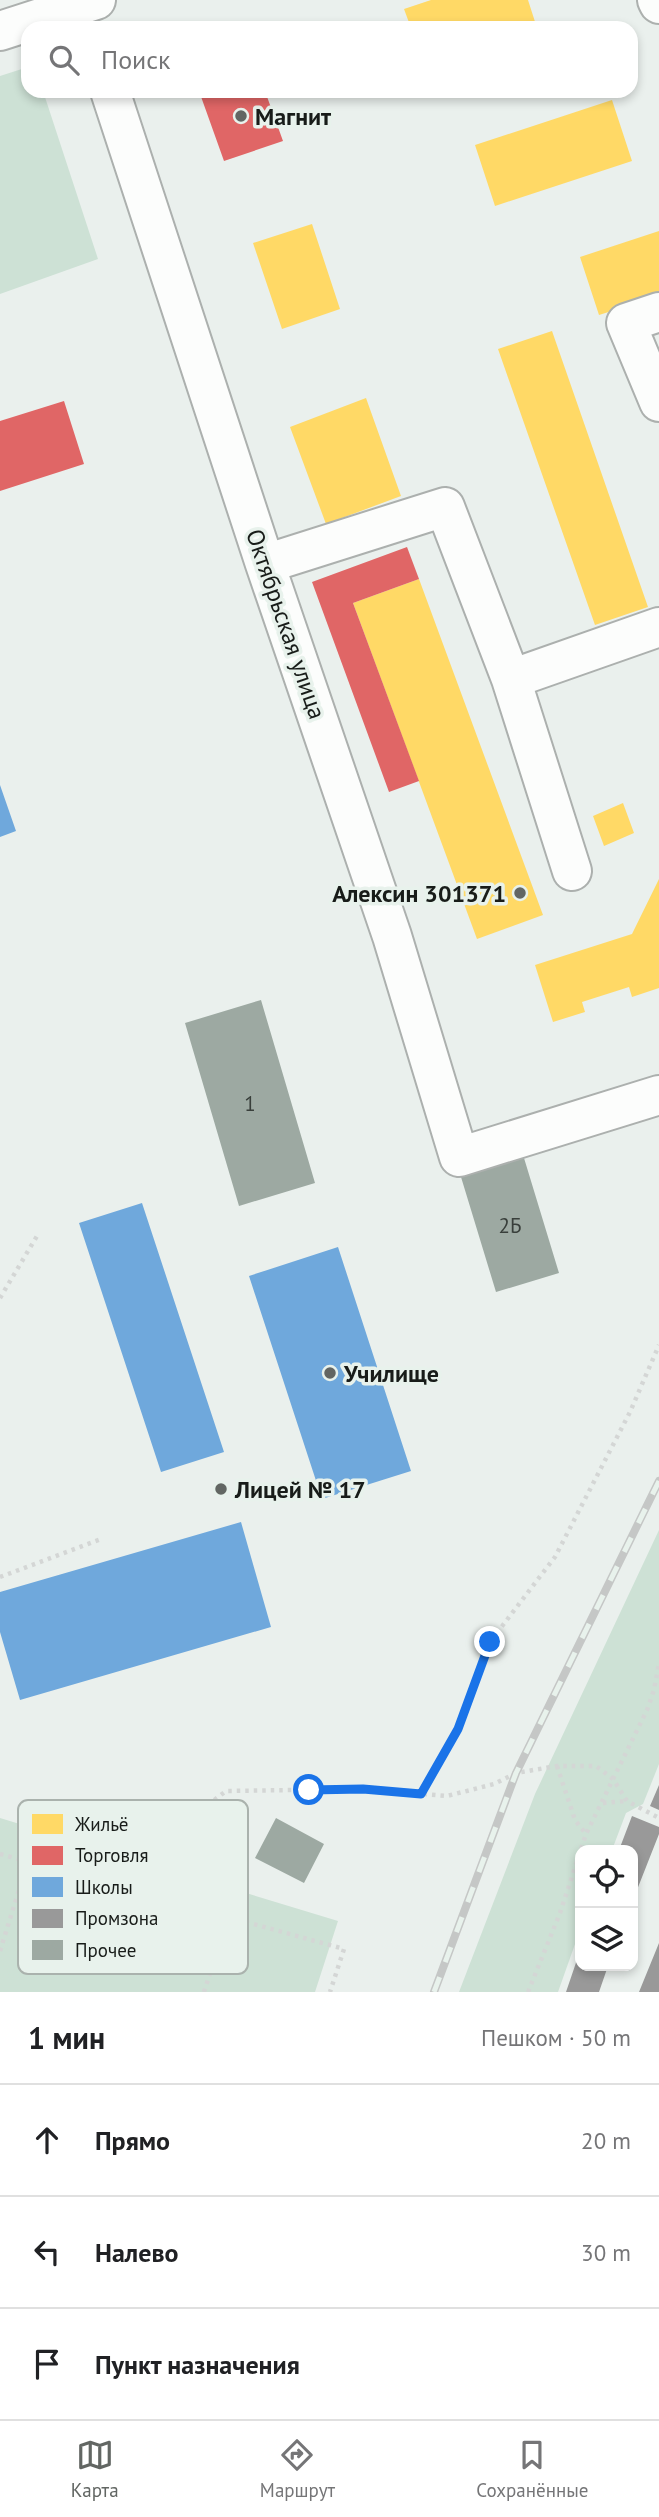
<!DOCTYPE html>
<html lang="ru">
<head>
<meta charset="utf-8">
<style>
  :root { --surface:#fff; --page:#f2f2f2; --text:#202124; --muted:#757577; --line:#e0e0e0; --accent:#626663 }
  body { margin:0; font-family:"PT Sans",sans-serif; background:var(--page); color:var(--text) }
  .controls { position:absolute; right:21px; bottom:21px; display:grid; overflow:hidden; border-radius:14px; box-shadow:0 4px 10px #0003 }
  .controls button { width:63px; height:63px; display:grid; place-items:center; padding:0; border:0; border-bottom:2px solid var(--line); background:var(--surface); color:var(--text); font:35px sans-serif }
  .stop { position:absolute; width:21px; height:21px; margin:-16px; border:5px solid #1a73e8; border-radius:50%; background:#fff }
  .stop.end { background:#1a73e8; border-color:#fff; box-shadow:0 2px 7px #0008 }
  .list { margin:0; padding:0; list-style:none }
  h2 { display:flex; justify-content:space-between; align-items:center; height:91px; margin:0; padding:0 28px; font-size:30px }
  h2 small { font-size:23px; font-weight:400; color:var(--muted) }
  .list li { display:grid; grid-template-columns:46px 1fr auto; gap:21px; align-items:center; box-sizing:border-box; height:112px; padding:0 28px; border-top:2px solid var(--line) }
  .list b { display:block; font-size:26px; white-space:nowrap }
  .list em { font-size:23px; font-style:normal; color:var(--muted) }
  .icon { flex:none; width:38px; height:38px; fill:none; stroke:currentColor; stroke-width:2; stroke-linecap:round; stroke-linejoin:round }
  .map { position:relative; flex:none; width:659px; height:1992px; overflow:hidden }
  .search { position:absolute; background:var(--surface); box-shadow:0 4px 10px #0003; left:21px; right:21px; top:21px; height:77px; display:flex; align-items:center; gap:18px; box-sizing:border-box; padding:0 24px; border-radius:21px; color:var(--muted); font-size:26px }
  .sheet { height:427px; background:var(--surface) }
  nav { display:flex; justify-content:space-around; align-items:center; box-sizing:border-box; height:98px; border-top:2px solid var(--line); background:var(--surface); font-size:19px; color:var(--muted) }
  nav a { display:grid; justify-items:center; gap:4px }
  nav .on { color:var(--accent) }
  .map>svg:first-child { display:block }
</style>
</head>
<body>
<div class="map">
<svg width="659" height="1992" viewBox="0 0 659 1992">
  <rect width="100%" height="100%" fill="#eaf0ed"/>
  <path fill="#cde1d5" d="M28,67V91H43L98,259L0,294V76Z
    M659,1530V1764L643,1804L626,1813L612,1850H580V1930L558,1992H459L535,1794Z
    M0,1818L338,1921L315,1992H0Z"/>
  <path fill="#ffd966" d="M431,0H528L537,28H411L404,9Z
    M612,100L632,161L495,206L475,145Z
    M312,224L340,309L282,329L253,243Z
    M659,231V296L599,315L580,257Z
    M552,331L648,607L595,625L498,349Z
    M366,398L401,496L326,524L290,427Z
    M419,579L543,915L477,939L353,603Z
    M623,803L634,833L604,846L593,816Z
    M659,879V988L632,997L629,987L582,1002L585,1012L553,1022L535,965L632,934Z"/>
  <path fill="#e06666" d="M199,91H265L283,141L224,161Z
    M64,401L84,464L0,491V421Z
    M407,547L419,579L353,603L419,781L389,792L312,582Z"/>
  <path fill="#6fa8dc" d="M0,785L16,831L0,837Z
    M142,1203L224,1452L161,1472L79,1223Z
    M338,1247L411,1471L322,1499L249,1276Z
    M241,1522L271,1627L20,1700L0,1632V1592Z"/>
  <path fill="#999" d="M659,1785V1810L650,1806Z
    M632,1816L659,1827V1834L633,1900V1850H619Z
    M659,1943V1992H639Z
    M580,1951V1966H608L599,1992H566Z"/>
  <path fill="#9da9a2" d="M261,1000L315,1183L239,1206L185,1023Z
    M524,1158L559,1273L496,1292L461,1177Z
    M276,1818L324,1844L304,1883L255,1858Z"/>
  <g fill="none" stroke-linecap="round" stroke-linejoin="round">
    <g stroke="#acb0ae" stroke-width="42">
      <path id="minor" d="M657,0L659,4
        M0,31L96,0
        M110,91L265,564L392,936L459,1157L659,1095
        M659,312L626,323L659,402
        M265,564L445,507L511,679L572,871
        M511,679L659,627"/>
    </g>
    <path stroke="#d4d6d5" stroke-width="4.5" stroke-dasharray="3.5 5" stroke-linecap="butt" d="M0,1298L37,1236
      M0,1577L101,1539
      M557,1766L575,1820L586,1834
      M421,1794L458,1729L490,1642L555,1557L630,1412L659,1345
      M603,1803L627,1801
      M0,1854L344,1949L330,1992
      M170,1901L213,1801L226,1791L363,1789L447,1796L494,1784L516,1773L557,1766H596L613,1779L627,1801L659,1818
      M0,1951L28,1861
      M204,1992L228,1917
      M528,1992L560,1913L586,1834L647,1710L654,1690L659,1663"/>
    <use href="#minor" stroke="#fcfdfc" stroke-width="38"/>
    <g stroke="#c5c7c6" stroke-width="8">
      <path id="rail" d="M434,1992L516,1773L659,1481"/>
    </g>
    <use href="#rail" stroke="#e8f2ec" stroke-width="5" stroke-dasharray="16" stroke-linecap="butt"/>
  </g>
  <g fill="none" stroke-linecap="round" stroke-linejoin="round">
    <path stroke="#1a73e8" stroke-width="9" d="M309,1790L363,1789L421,1794L458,1729L490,1642"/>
  </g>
  <g fill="#626663" stroke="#e8f2ec" stroke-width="2.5">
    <circle cx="241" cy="116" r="7"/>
    <circle cx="520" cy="893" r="7"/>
    <circle cx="330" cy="1373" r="7"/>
    <circle cx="221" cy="1489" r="7"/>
  </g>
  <g text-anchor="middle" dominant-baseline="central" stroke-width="7" stroke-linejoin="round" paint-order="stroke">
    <g font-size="21" fill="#393f3b">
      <text x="250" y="1103">1</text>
      <text x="510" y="1225">2Б</text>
    </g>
    <g font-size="24" font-weight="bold" fill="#181c19" stroke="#e8f2ec" text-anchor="start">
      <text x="255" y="116">Магнит</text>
      <text x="506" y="893" text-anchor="end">Алексин 301371</text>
      <text x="344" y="1373">Училище</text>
      <text x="235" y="1489">Лицей № 17</text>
    </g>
    <g font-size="24" fill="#181c19" stroke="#e8f2ec">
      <text transform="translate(286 624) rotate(71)">Октябрьская улица</text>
    </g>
  </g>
  <rect x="18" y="1800" width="230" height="174" rx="10" fill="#e8f2ec" stroke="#aab2ad" stroke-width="2"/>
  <rect x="32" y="1814" width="31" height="20" fill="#ffd966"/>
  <rect x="32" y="1846" width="31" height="19" fill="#e06666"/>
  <rect x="32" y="1877" width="31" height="20" fill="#6fa8dc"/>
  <rect x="32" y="1909" width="31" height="19" fill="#999"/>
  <rect x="32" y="1940" width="31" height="20" fill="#9da9a2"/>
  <g font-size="19" fill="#181c19">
    <text x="75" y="1831">Жильё</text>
    <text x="75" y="1862">Торговля</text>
    <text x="75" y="1894">Школы</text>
    <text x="75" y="1925">Промзона</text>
    <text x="75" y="1957">Прочее</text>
  </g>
</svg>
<div class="controls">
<button><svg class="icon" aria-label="locate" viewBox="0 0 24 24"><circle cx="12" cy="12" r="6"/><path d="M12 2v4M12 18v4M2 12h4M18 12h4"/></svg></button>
<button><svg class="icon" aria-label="layers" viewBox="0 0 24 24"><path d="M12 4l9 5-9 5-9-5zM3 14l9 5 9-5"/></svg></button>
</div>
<div class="stop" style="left:309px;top:1790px"></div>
<div class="stop end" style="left:490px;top:1642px"></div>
<div class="search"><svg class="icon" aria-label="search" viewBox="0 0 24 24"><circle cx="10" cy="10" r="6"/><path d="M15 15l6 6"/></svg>Поиск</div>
</div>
<section class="sheet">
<h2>1 мин<small>Пешком · 50 m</small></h2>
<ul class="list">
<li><svg class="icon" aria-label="ahead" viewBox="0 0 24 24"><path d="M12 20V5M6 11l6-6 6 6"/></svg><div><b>Прямо</b></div><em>20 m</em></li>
<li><svg class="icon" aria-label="left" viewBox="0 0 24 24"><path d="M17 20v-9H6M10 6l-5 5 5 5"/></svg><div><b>Налево</b></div><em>30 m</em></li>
<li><svg class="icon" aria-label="arrive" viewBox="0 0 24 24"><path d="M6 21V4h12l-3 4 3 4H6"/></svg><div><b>Пункт назначения</b></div></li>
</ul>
</section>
<nav>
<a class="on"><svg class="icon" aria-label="map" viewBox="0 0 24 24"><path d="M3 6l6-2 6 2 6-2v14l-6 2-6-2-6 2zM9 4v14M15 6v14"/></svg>Карта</a>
<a><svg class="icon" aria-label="directions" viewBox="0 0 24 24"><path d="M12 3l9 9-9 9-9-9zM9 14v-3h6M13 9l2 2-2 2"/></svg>Маршрут</a>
<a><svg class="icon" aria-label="saved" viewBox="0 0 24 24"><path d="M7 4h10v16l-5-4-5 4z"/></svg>Сохранённые</a>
</nav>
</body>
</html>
